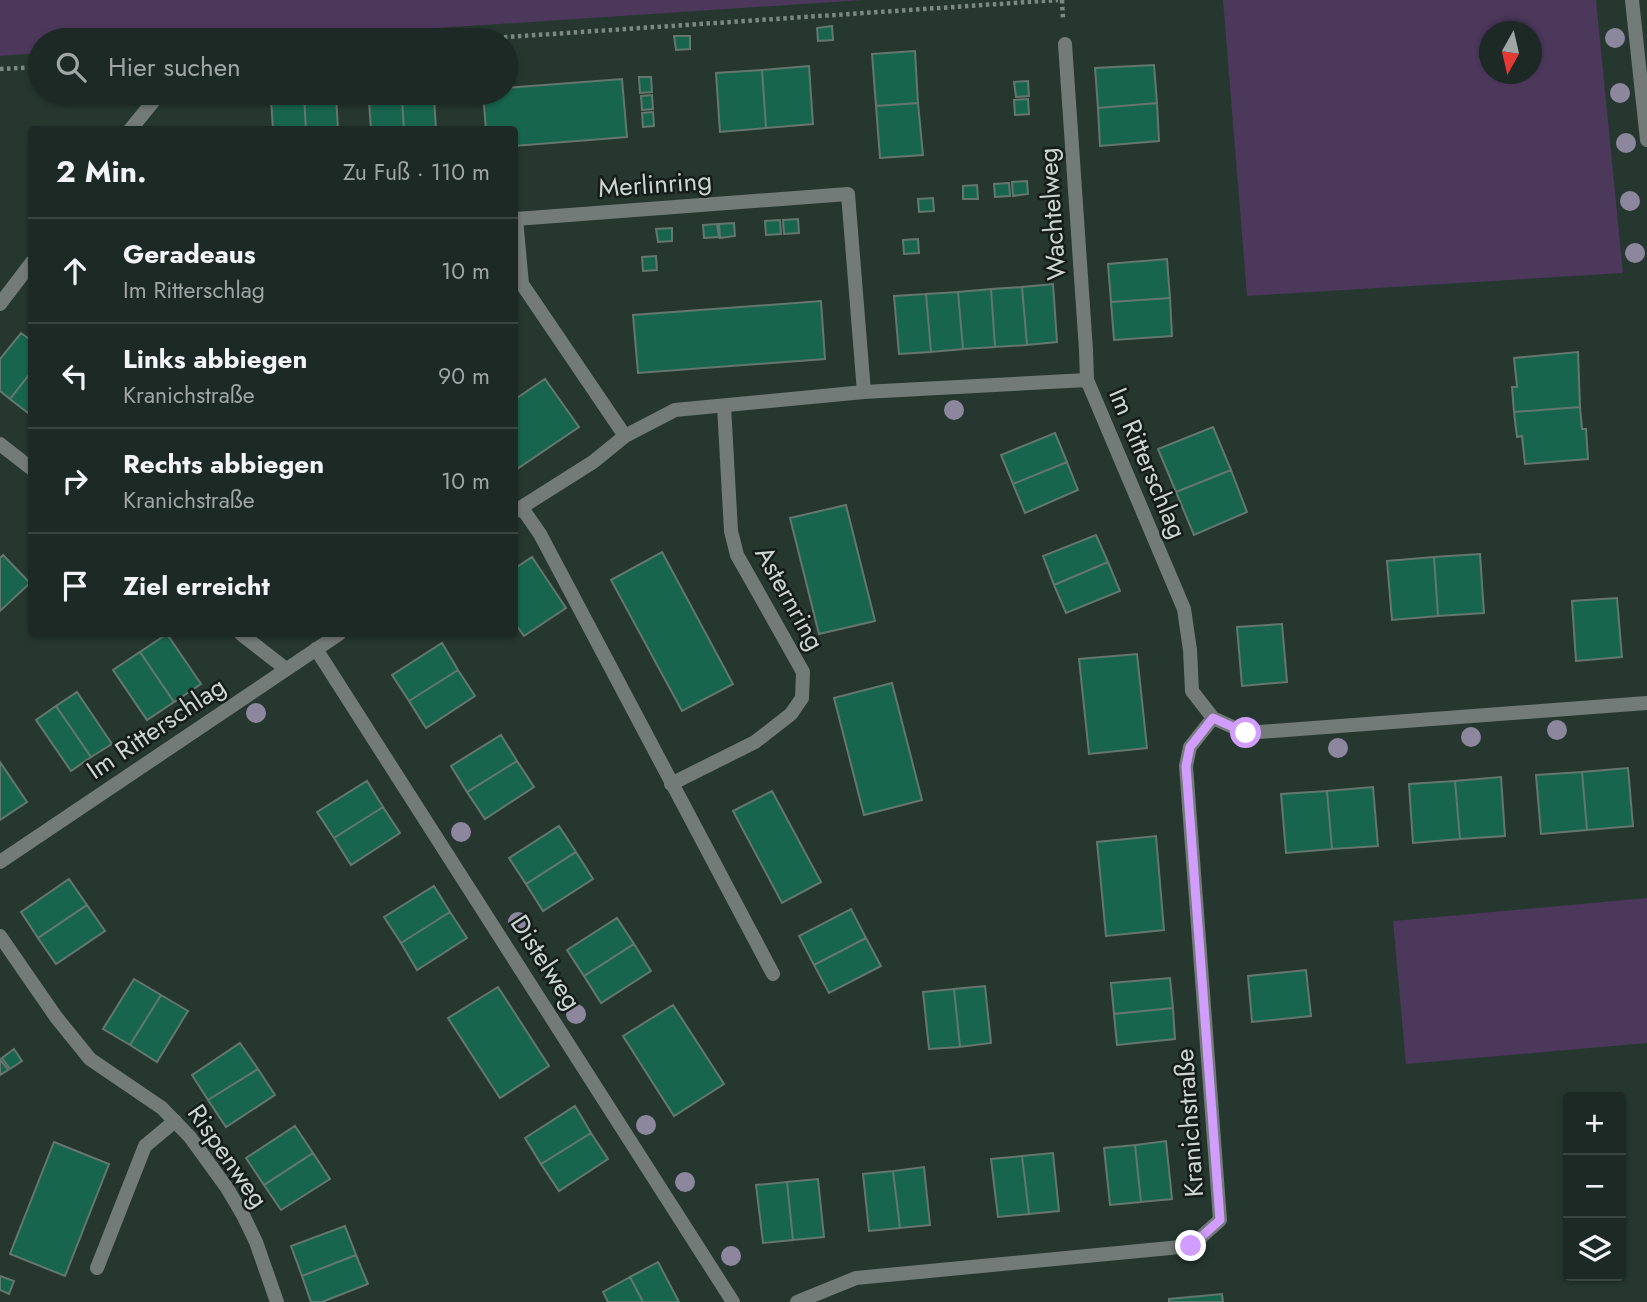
<!DOCTYPE html>
<html lang="de">
<head>
<meta charset="utf-8">
<style>
  :root { --surface:#1c2924; --page:#293531; --text:#f1f3f6; --muted:#a0a6a6; --line:#3a4541 }
  body { margin:0; font-family:Jost,sans-serif; background:var(--page); color:var(--text) }
  .controls { position:absolute; right:21px; bottom:21px; display:grid; overflow:hidden; border-radius:7px; box-shadow:0 2px 5px #0004 }
  .controls button { width:63px; height:63px; display:grid; place-items:center; padding:0; border:0; border-bottom:2px solid var(--line); background:var(--surface); color:var(--text); font:35px sans-serif }
  .compass { position:absolute; left:1479px; top:21px; width:63px; height:63px; border-radius:50%; background:var(--surface); box-shadow:0 2px 5px #0004; rotate:188deg }
  .stop { position:absolute; width:21px; height:21px; margin:-16px; border:5px solid #d19dfe; border-radius:50%; background:#fff }
  .stop.end { background:#d19dfe; border-color:#fff; box-shadow:0 2px 7px #0008 }
  .list { margin:0; padding:0; list-style:none }
  h2 { display:flex; justify-content:space-between; align-items:center; height:91px; margin:0; padding:0 28px; font-size:30px }
  h2 small { font-size:23px; font-weight:400; color:var(--muted) }
  .list li { display:grid; grid-template-columns:46px 1fr auto; gap:21px; align-items:center; box-sizing:border-box; height:105px; padding:0 28px; border-top:2px solid var(--line) }
  .list b { display:block; font-size:26px; white-space:nowrap }
  .list p { margin:0; font-size:23px; white-space:nowrap; color:var(--muted) }
  .list em { font-size:23px; font-style:normal; color:var(--muted) }
  .icon { flex:none; width:38px; height:38px; fill:none; stroke:currentColor; stroke-width:2; stroke-linecap:round; stroke-linejoin:round }
  .map { position:relative; flex:none; width:1647px; height:1302px; overflow:hidden }
  .search { position:absolute; background:var(--surface); box-shadow:0 2px 5px #0004; left:28px; top:28px; width:490px; height:77px; display:flex; align-items:center; gap:18px; box-sizing:border-box; padding:0 24px; border-radius:38px; color:var(--muted); font-size:26px }
  .panel { position:absolute; background:var(--surface); box-shadow:0 2px 5px #0004; left:28px; top:126px; width:490px; height:511px; border-radius:7px }
  .map>svg:first-child { display:block }
</style>
</head>
<body>
<div class="map">
<svg width="1647" height="1302" viewBox="0 0 1647 1302">
  <rect width="100%" height="100%" fill="#263730"/>
  <path fill="#4b385b" fill-rule="evenodd" d="M0,0H864L255,40H40V53L0,56Z
    M1223,0H1596L1623,273L1247,296ZM1490,32H1532V74H1490Z
    M1647,898V1043L1406,1064L1393,921Z"/>
  <path fill="#18654e" stroke="#64776f" stroke-width="2" d="M832,26L833,40L818,41L817,28Z
    M674,36H690V49L676,50Z
    M915,51L918,103L876,106L872,54Z
    M1154,65L1157,103L1098,108L1095,68Z
    M809,66L813,124L766,128L762,70Z
    M762,70L766,128L720,132L716,73Z
    M639,77H651L652,92L640,93Z
    M622,79L627,137L514,146V130H486L483,93H506V88Z
    M1028,81L1029,96L1016,97L1014,82Z
    M336,95L338,130H306L304,96Z
    M652,95L653,109L642,110L641,96Z
    M304,96L306,130H273L271,99Z
    M434,97L436,130H404L402,99Z
    M402,99L404,130H371L369,101Z
    M1028,99L1029,114L1015,115L1014,100Z
    M918,103L923,155L880,158L876,106Z
    M1157,103L1159,141L1100,146L1098,108Z
    M653,112L654,126L643,127L642,113Z
    M1027,181L1028,194L1013,196L1012,182Z
    M1009,183L1010,196L995,197L994,184Z
    M977,185L978,199H963V186Z
    M933,198L934,211L919,212L918,199Z
    M798,219L799,233L784,234L783,220Z
    M780,220L781,234L766,235L765,221Z
    M734,223L735,236L720,238L719,224Z
    M717,224L719,237L704,238L703,225Z
    M672,228V241L658,242L656,229Z
    M918,239L919,253L904,254L903,240Z
    M656,256L657,270L643,271L642,257Z
    M1167,259L1170,298L1111,302L1108,264Z
    M1053,284L1057,342L1027,345L1022,287Z
    M1022,287L1027,345L995,347L991,289Z
    M991,289L995,347L963,349L958,292Z
    M958,292L963,349L931,352L926,294Z
    M926,294L931,352L899,354L894,296Z
    M1170,298L1172,336L1114,340L1111,302Z
    M821,301L825,359L638,373L633,315Z
    M21,333L32,341V371L10,399L0,391V359Z
    M1578,352L1580,407L1514,412L1512,387H1517L1514,358Z
    M32,371V416L10,399Z
    M545,379L579,427L514,471V400Z
    M1580,407L1582,429H1586L1588,459L1525,464L1522,436L1517,437L1514,412Z
    M1213,427L1231,470L1176,492L1158,449Z
    M1055,433L1067,462L1013,484L1001,455Z
    M1067,462L1078,490L1025,513L1013,484Z
    M1231,470L1247,512L1194,535L1176,492Z
    M846,505L875,621L819,634L790,518Z
    M1096,535L1108,562L1054,585L1043,556Z
    M662,552L733,684L682,711L611,580Z
    M1480,554L1484,613L1438,616L1434,557Z
    M3,555L30,583L0,611V558Z
    M532,557L566,608L524,636L514,622V569Z
    M1434,557L1438,616L1392,620L1387,561Z
    M1108,562L1120,591L1066,613L1054,585Z
    M1617,598L1622,657L1576,661L1572,601Z
    M1282,624L1287,682L1242,686L1237,627Z
    M167,634L201,684L174,702L140,652Z
    M442,643L458,670L409,701L392,675Z
    M140,652L174,702L147,720L113,670Z
    M1137,654L1147,748L1089,754L1079,659Z
    M458,670L475,696L426,728L409,701Z
    M892,683L922,800L864,815L834,698Z
    M77,692L112,744L91,757L56,706Z
    M56,706L91,757L71,771L36,720Z
    M501,735L517,761L467,792L451,766Z
    M517,761L534,787L485,819L467,792Z
    M0,762L27,802L0,820Z
    M1628,768L1633,826L1587,830L1582,772Z
    M1582,772L1587,830L1541,834L1536,775Z
    M1501,777L1505,836L1460,839L1455,781Z
    M367,781L383,807L334,838L317,812Z
    M1455,781L1460,839L1413,843L1409,784Z
    M1373,787L1378,846L1332,849L1327,791Z
    M772,791L821,882L782,903L733,811Z
    M1327,791L1332,849L1286,853L1281,794Z
    M383,807L400,833L351,865L334,838Z
    M559,826L576,852L526,884L509,858Z
    M1156,836L1164,930L1106,936L1097,842Z
    M576,852L593,879L543,911L526,884Z
    M69,879L87,905L38,938L21,912Z
    M434,886L450,912L401,943L384,917Z
    M87,905L105,931L56,964L38,938Z
    M851,909L866,938L814,965L799,936Z
    M450,912L467,938L417,970L401,943Z
    M617,918L634,944L584,976L567,950Z
    M866,938L881,966L829,993L814,965Z
    M634,944L651,971L601,1003L584,976Z
    M1306,970L1311,1016L1252,1022L1248,976Z
    M1170,978L1173,1008L1114,1014L1111,983Z
    M134,979L161,995L130,1045L103,1029Z
    M985,986L991,1043L960,1047L954,989Z
    M498,987L549,1066L500,1098L448,1018Z
    M954,989L960,1047L929,1049L923,992Z
    M161,995L188,1011L157,1062L130,1045Z
    M673,1005L724,1084L674,1116L623,1036Z
    M1173,1008L1175,1039L1117,1045L1114,1014Z
    M240,1043L258,1069L208,1100L192,1075Z
    M14,1049L22,1061L10,1069L2,1058Z
    M0,1059L8,1070L0,1075Z
    M258,1069L275,1095L226,1127L208,1100Z
    M575,1106L591,1133L541,1164L525,1138Z
    M295,1126L313,1153L264,1185L246,1158Z
    M591,1133L608,1159L559,1191L541,1164Z
    M1166,1141L1172,1199L1141,1202L1135,1145Z
    M54,1142L109,1164L65,1276L10,1254Z
    M1135,1145L1141,1202L1110,1205L1104,1148Z
    M313,1153L330,1179L281,1210L264,1185Z
    M1053,1153L1059,1211L1029,1214L1022,1156Z
    M1022,1156L1029,1214L998,1217L991,1159Z
    M924,1167L930,1225L900,1228L893,1171Z
    M893,1171L900,1228L869,1231L863,1174Z
    M818,1179L824,1237L793,1240L787,1182Z
    M787,1182L793,1240L763,1243L756,1185Z
    M345,1226L356,1255L302,1276L291,1246Z
    M356,1255L368,1284L322,1302H311L302,1276Z
    M658,1262L679,1302H643L630,1277Z
    M0,1276L14,1281L9,1294L0,1290Z
    M630,1277L643,1302H608L603,1292Z
    M1222,1294L1223,1302H1169V1299Z"/>
  <g fill="none" stroke-linecap="round" stroke-linejoin="round">
    <path stroke="#7b8883" stroke-width="4.5" stroke-dasharray="3.5 3.5" stroke-linecap="butt" d="M1062,0L1063,19
      M462,40L1058,0
      M0,69L40,67"/>
    <path stroke="#737b78" stroke-width="14" d="M1065,44L1086,350L1087,380
      M97,1268L145,1146L175,1121"/>
    <path stroke="#737b78" stroke-width="14" d="M130,130L160,93
      M0,304L32,262
      M625,436L522,284L516,219L848,194L864,392
      M0,444L32,469
      M522,508L540,534L773,974
      M514,512L593,462L625,436L675,410L864,392L1087,380L1184,609L1190,650L1192,691L1213,718L1246,733L1647,703
      M241,634L286,669
      M316,649L733,1302
      M671,784L755,742L791,714L802,698L803,672L737,555L731,531L724,406
      M0,862L339,634
      M0,936L56,1017L90,1059L162,1108L190,1137L227,1188L243,1215L256,1242L277,1302
      M797,1302L856,1278L1191,1246L1220,1220L1186,766L1190,747L1213,718"/>
    <path stroke="#737b78" stroke-width="14" d="M1632,0L1647,140"/>
  </g>
  <g fill="#8c879d">
    <circle cx="1615" cy="38" r="10"/>
    <circle cx="1620" cy="93" r="10"/>
    <circle cx="1626" cy="143" r="10"/>
    <circle cx="1630" cy="201" r="10"/>
    <circle cx="1635" cy="253" r="10"/>
    <circle cx="954" cy="410" r="10"/>
    <circle cx="256" cy="713" r="10"/>
    <circle cx="1557" cy="730" r="10"/>
    <circle cx="1471" cy="737" r="10"/>
    <circle cx="1338" cy="748" r="10"/>
    <circle cx="461" cy="832" r="10"/>
    <circle cx="518" cy="922" r="10"/>
    <circle cx="576" cy="1014" r="10"/>
    <circle cx="646" cy="1125" r="10"/>
    <circle cx="685" cy="1182" r="10"/>
    <circle cx="731" cy="1256" r="10"/>
  </g>
  <g fill="none" stroke-linecap="round" stroke-linejoin="round">
    <path stroke="#d19dfe" stroke-width="9" d="M1191,1246L1220,1220L1186,766L1190,747L1213,718L1246,733"/>
  </g>
  <g text-anchor="middle" dominant-baseline="central" stroke-width="5" stroke-linejoin="round" paint-order="stroke">
    <g font-size="26" fill="#cbd5d1" stroke="#151c19">
      <text transform="translate(655 184) rotate(-4)">Merlinring</text>
      <text transform="translate(1052 214) rotate(-94)">Wachtelweg</text>
      <text transform="translate(1148 463) rotate(67)">Im Ritterschlag</text>
      <text transform="translate(790 598) rotate(61)">Asternring</text>
      <text transform="translate(156 728) rotate(-34)">Im Ritterschlag</text>
      <text transform="translate(546 962) rotate(57)">Distelweg</text>
      <text transform="translate(1189 1123) rotate(-94)">Kranichstraße</text>
      <text transform="translate(228 1156) rotate(55)">Rispenweg</text>
    </g>
  </g>
</svg>
<div class="controls">
<button>+</button>
<button>−</button>
<button><svg class="icon" aria-label="layers" viewBox="0 0 24 24"><path d="M12 4l9 5-9 5-9-5zM3 14l9 5 9-5"/></svg></button>
</div>
<svg class="compass" viewBox="-18 -18 36 36"><path d="M0-13l5 13h-10z" fill="#e53935"/><path d="M0 13l5-13h-10z" fill="#a0a6a6"/></svg>
<div class="stop" style="left:1246px;top:733px"></div>
<div class="stop end" style="left:1191px;top:1246px"></div>
<div class="search"><svg class="icon" aria-label="search" viewBox="0 0 24 24"><circle cx="10" cy="10" r="6"/><path d="M15 15l6 6"/></svg>Hier suchen</div>
<section class="panel">
<h2>2 Min.<small>Zu Fuß · 110 m</small></h2>
<ul class="list">
<li><svg class="icon" aria-label="ahead" viewBox="0 0 24 24"><path d="M12 20V5M6 11l6-6 6 6"/></svg><div><b>Geradeaus</b><p>Im Ritterschlag</p></div><em>10 m</em></li>
<li><svg class="icon" aria-label="left" viewBox="0 0 24 24"><path d="M17 20v-9H6M10 6l-5 5 5 5"/></svg><div><b>Links abbiegen</b><p>Kranichstraße</p></div><em>90 m</em></li>
<li><svg class="icon" aria-label="right" viewBox="0 0 24 24"><path d="M7 20v-9h11M14 6l5 5-5 5"/></svg><div><b>Rechts abbiegen</b><p>Kranichstraße</p></div><em>10 m</em></li>
<li><svg class="icon" aria-label="arrive" viewBox="0 0 24 24"><path d="M6 21V4h12l-3 4 3 4H6"/></svg><div><b>Ziel erreicht</b></div></li>
</ul>
</section>
</div>
</body>
</html>
